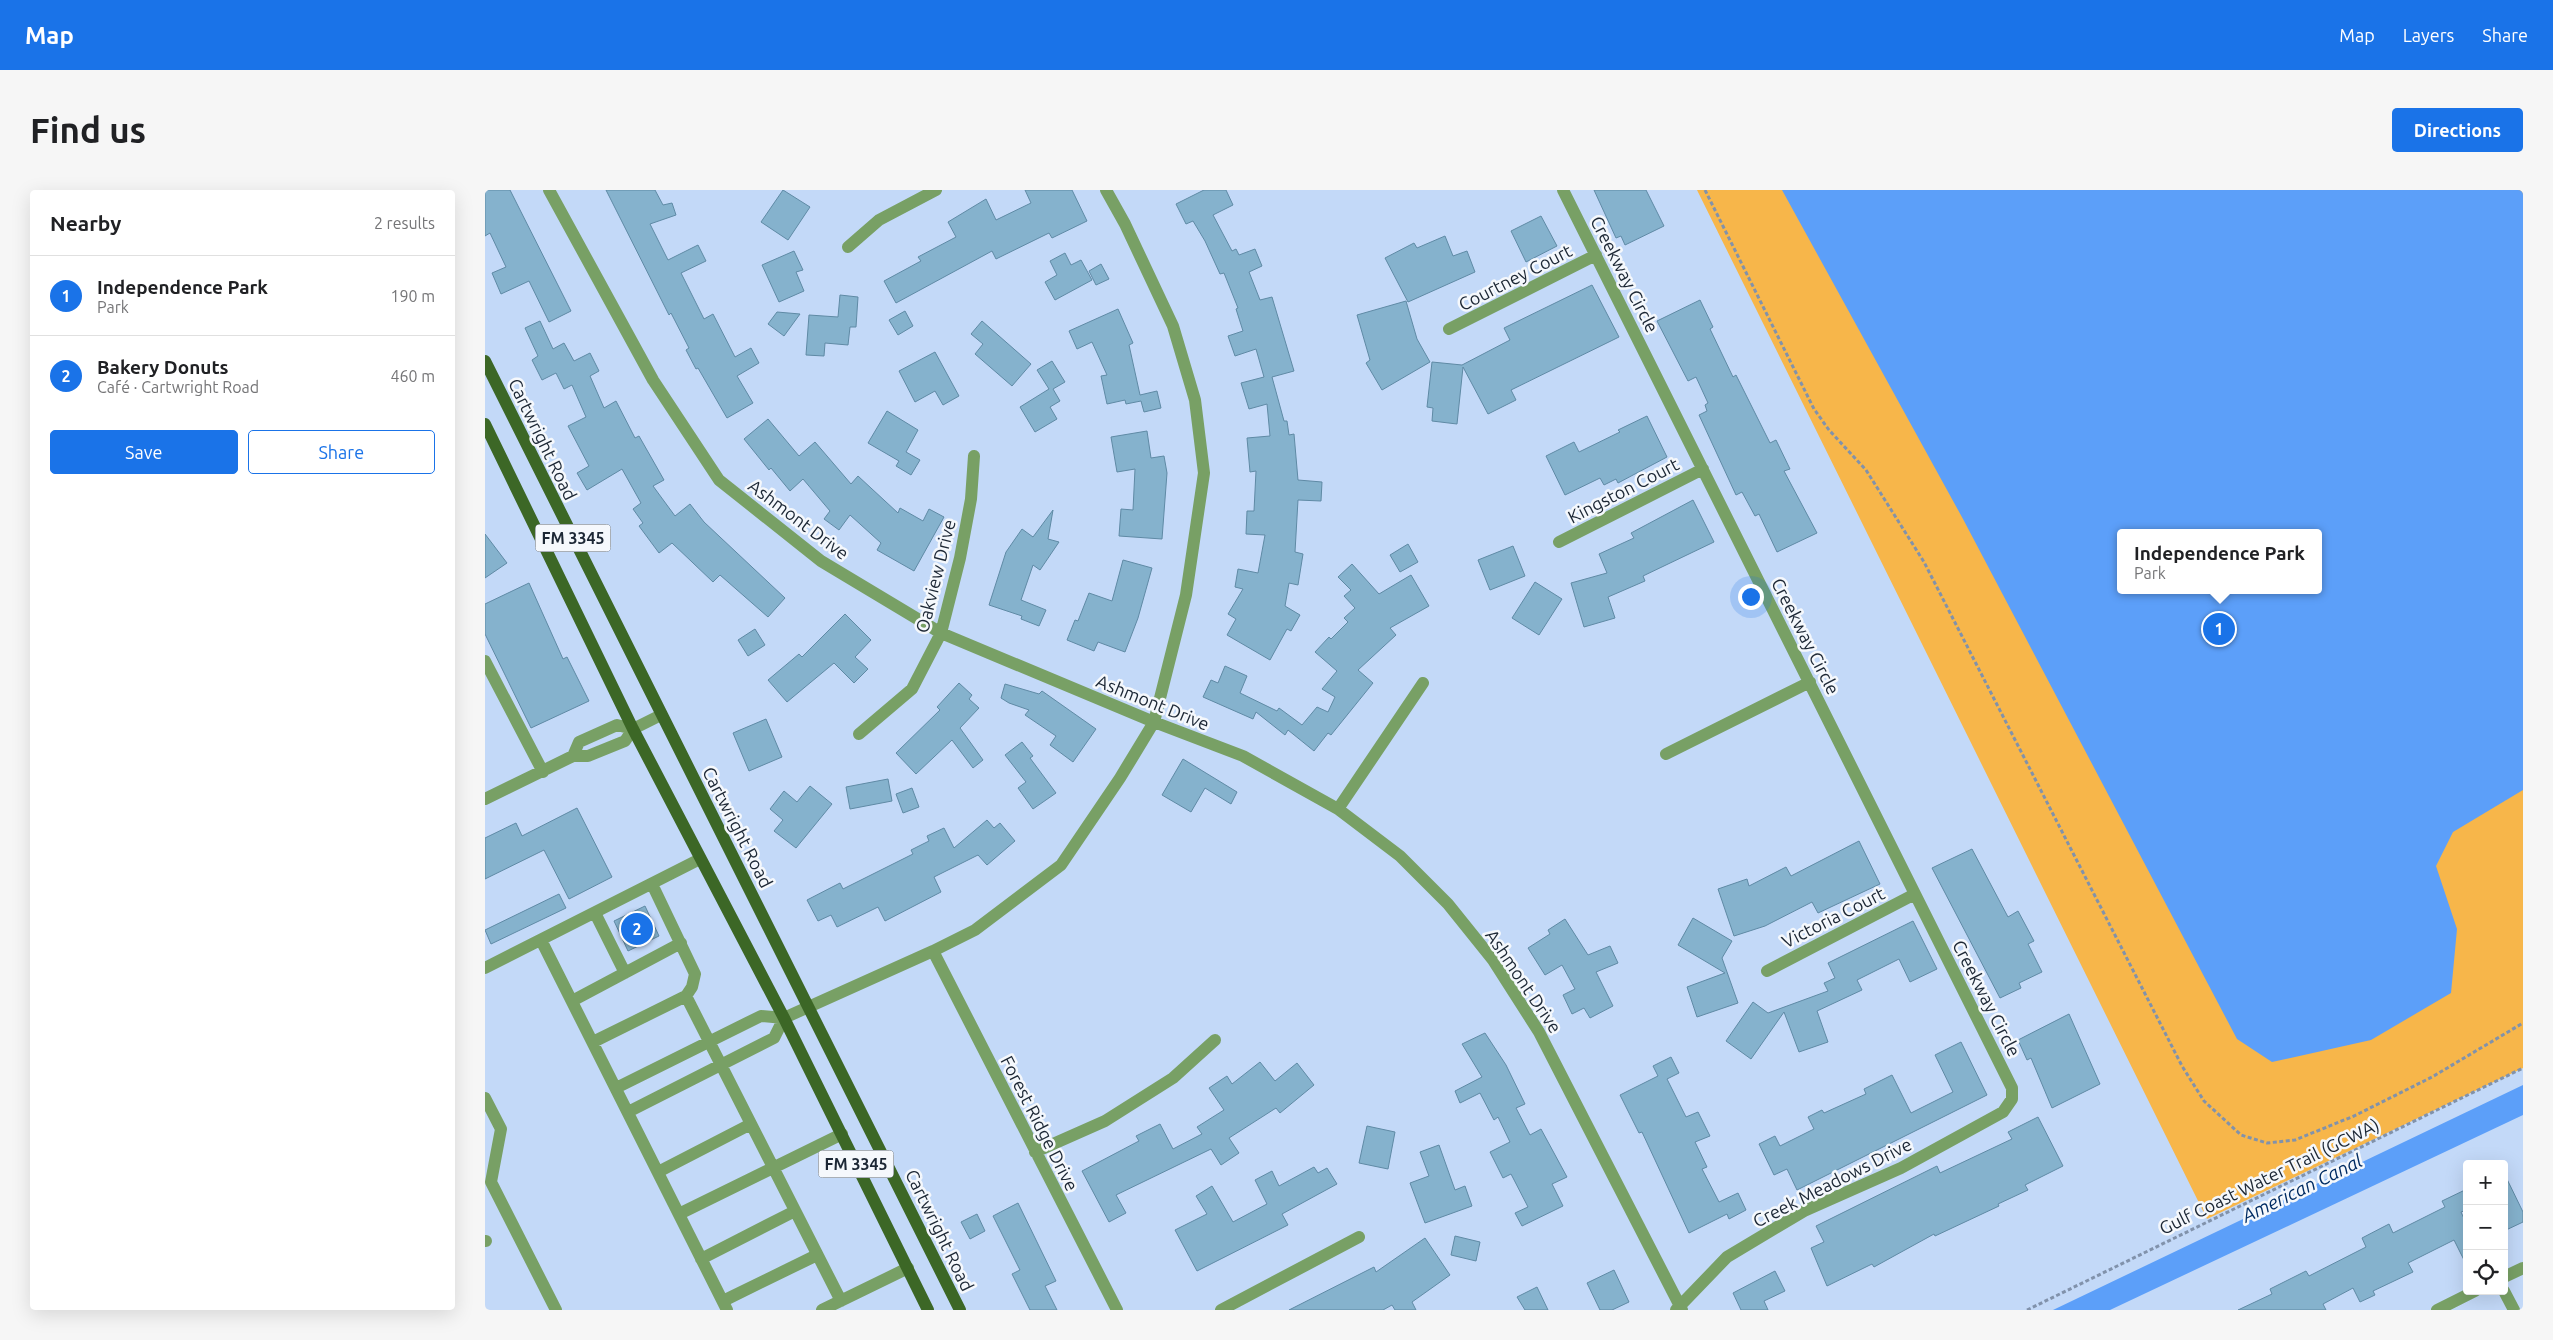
<!DOCTYPE html>
<html lang="en">
<head>
<meta charset="utf-8">
<style>
  :root { --surface:#fff; --page:#f6f6f6; --text:#202124; --muted:#757577; --line:#e0e0e0; --accent:#1a73e8 }
  body { margin:0; font-family:Ubuntu,sans-serif; background:var(--page); color:var(--text) }
  .controls { position:absolute; right:15px; bottom:15px; display:grid; overflow:hidden; border-radius:5px; box-shadow:0 5px 20px #0002 }
  .controls button { width:45px; height:45px; display:grid; place-items:center; padding:0; border:0; border-bottom:1px solid var(--line); background:var(--surface); color:var(--text); font:25px sans-serif }
  .you { position:absolute; left:1265px; top:406px; width:18px; height:18px; margin:-12px; border:4px solid #fff; border-radius:50%; background:#1a73e8; box-shadow:0 0 0 8px #1a73e833 }
  .badge { display:grid; place-items:center; width:32px; height:32px; border-radius:50%; background:var(--accent); color:#fff; font-size:16px; font-weight:700 }
  .pin { position:absolute; translate:-50% -50%; border:2px solid #fff; box-shadow:0 1px 5px #0006 }
  .popup { position:absolute; left:1632px; top:339px; width:205px; height:65px; box-sizing:border-box; display:grid; place-content:center; border-radius:5px; background:var(--surface); filter:drop-shadow(0 1px 4px #0005); font-size:16px; white-space:nowrap; color:var(--muted) }
  .popup b { font-size:19px; color:var(--text) }
  .popup::after { content:''; position:absolute; left:50%; top:100%; margin-left:-10px; border:10px solid transparent; border-top-color:var(--surface) }
  .list { margin:0; padding:0; list-style:none }
  h2 { display:flex; justify-content:space-between; align-items:center; height:65px; margin:0; padding:0 20px; font-size:21px }
  h2 small { font-size:16px; font-weight:400; color:var(--muted) }
  .list li { display:grid; grid-template-columns:32px 1fr auto; gap:15px; align-items:center; box-sizing:border-box; height:80px; padding:0 20px; border-top:1px solid var(--line) }
  .list b { display:block; font-size:19px; white-space:nowrap }
  .list p { margin:0; font-size:16px; white-space:nowrap; color:var(--muted) }
  .list em { font-size:16px; font-style:normal; color:var(--muted) }
  .actions { display:flex; gap:10px; padding:15px 20px }
  .actions a { flex:1; padding:11px 0; border:1px solid var(--accent); border-radius:5px; text-align:center; font-size:18px; color:var(--accent) }
  .actions .main { background:var(--accent); color:#fff }
  .icon { flex:none; width:28px; height:28px; fill:none; stroke:currentColor; stroke-width:2; stroke-linecap:round; stroke-linejoin:round }
  .map { position:relative; flex:none; width:2038px; height:1120px; overflow:hidden; border-radius:5px }
  header { display:flex; align-items:center; gap:30px; box-sizing:border-box; height:70px; padding:0 25px; background:var(--accent); color:#fff }
  header strong { font-size:24px }
  nav { display:flex; gap:28px; margin-inline-start:auto; font-size:18px }
  .intro { display:flex; align-items:center; justify-content:space-between; box-sizing:border-box; height:120px; padding:0 30px }
  h1 { margin:0; font-size:35px }
  .button { padding:12px 22px; border-radius:5px; background:var(--accent); color:#fff; font-size:18px; font-weight:700 }
  main { display:flex; gap:30px; padding:0 30px }
  aside { flex:1; background:var(--surface); border-radius:5px; box-shadow:0 5px 20px #0002 }
  .map>svg:first-child { display:block }
</style>
</head>
<body>
<header>
<strong>Map</strong>
<nav><a>Map</a><a>Layers</a><a>Share</a></nav>
</header>
<div class="intro"><h1>Find us</h1><a class="button">Directions</a></div>
<main>
<aside>
<h2>Nearby<small>2 results</small></h2>
<ul class="list">
<li><span class="badge">1</span><div><b>Independence Park</b><p>Park</p></div><em>190 m</em></li>
<li><span class="badge">2</span><div><b>Bakery Donuts</b><p>Café · Cartwright Road</p></div><em>460 m</em></li>
</ul>
<div class="actions"><a class="main">Save</a><a>Share</a></div>
</aside>
<div class="map">
<svg width="2038" height="1120" viewBox="0 0 2038 1120">
  <rect width="100%" height="100%" fill="#c3d9f8"/>
  <path fill="#f7b64a" fill-rule="evenodd" d="M1212,0H2038V878L1722,1029ZM1635,343H1833V400H1635Z"/>
  <path fill="#5c9ff9" fill-rule="evenodd" d="M1297,0H2038V600L1968,642L1951,676L1972,739L1966,803L1886,850L1787,872L1752,849L1478,329ZM1635,343H1833V400H1635Z
    M2038,895V925L1625,1120H1568Z"/>
  <path fill="#85b2cd" stroke="#5f8aa5" d="M0,0H25L86,121L64,132L44,91L16,104L7,83L21,77L5,43L0,46Z
    M121,0H170L178,15L187,13L191,25L165,34L183,70L213,55L221,71L196,83L219,129L228,124L250,167L266,158L274,173L252,186L268,213L242,228L213,178L211,179L201,160L204,158L186,123L184,125Z
    M298,0L325,17L303,50L276,32Z
    M540,0H587L602,31L567,48L564,43L511,69L507,61L411,113L399,91L436,71L433,67L471,47L463,32L501,9L511,30L546,13Z
    M719,0H741L748,15L728,25L747,61L751,59L754,65L770,59L777,76L764,82L775,110L787,107L809,181L787,187L799,231H802L804,245L809,244L813,290L837,292L836,311L813,310L810,362L818,364L813,395L804,393L800,416L815,425L806,441L802,439L785,470L742,445L751,429L743,424L758,399L750,397L753,379L773,383L780,345L761,344L762,321H769L771,281L765,282L762,248L785,246L782,214L764,219L756,193L779,187L771,159L750,166L743,146L758,141L751,119L753,118L739,83L735,84L720,51L708,31L701,34L691,14Z
    M1109,0H1161L1179,36L1140,55L1136,46L1131,48Z
    M1056,26L1072,56L1041,72L1026,41Z
    M960,46L968,66L982,61L990,82L923,112L900,68L929,53L932,58Z
    M309,61L318,80L311,82L319,101L294,112L277,75Z
    M580,63L586,75L596,70L607,90L570,110L560,92L572,85L565,71Z
    M616,74L624,89L611,95L604,81Z
    M1107,95L1134,147L1026,200L1031,210L1003,224L978,177L972,234L947,231L948,218L942,217L947,172L977,175L1025,150L1019,138Z
    M355,105L373,107L371,137H365L363,155L340,153L339,166L321,165L324,125L353,127Z
    M1215,110L1228,137L1225,139L1248,187L1251,185L1285,253L1291,250L1305,279L1299,281L1332,343L1292,362L1274,324L1270,326L1257,302L1251,305L1214,225L1222,221L1220,215L1223,213L1211,187L1203,191L1172,131Z
    M921,111L932,149L945,172L897,200L881,173L885,170L872,125Z
    M633,119L648,153L644,155L655,205L672,201L676,218L659,222L656,211L641,214L640,210L622,214L616,186L622,185L607,152L592,159L584,141Z
    M420,121L428,136L413,145L404,130Z
    M292,122L315,124L299,146L283,134Z
    M55,131L68,159L79,153L89,171L105,163L114,181L105,186L119,218L131,211L150,248L154,246L179,290L168,296L190,326L205,314L219,332L300,408L283,427L235,385L228,392L187,353L174,363L154,336L158,333L148,319L156,313L137,279L102,300L92,283L104,276L83,236L101,227L87,195L79,199L71,183L57,190L47,170L53,166L40,138Z
    M497,131L546,174L527,196L490,164L498,154L486,144Z
    M450,162L474,206L458,215L450,201L430,212L414,181Z
    M567,171L580,192L568,199L575,211L565,217L572,229L550,242L535,217L564,199L552,180Z
    M402,221L433,240L421,262L435,270L426,285L411,276L414,271L383,253Z
    M1162,226L1182,267L1133,293L1131,289L1119,295L1115,288L1080,305L1061,266L1089,252L1094,262L1135,242L1133,240Z
    M283,229L314,266L330,252L366,294L373,286L413,323L415,318L438,331L444,319L459,327L429,381L392,360L396,353L365,325L354,340L339,329L345,321L318,289L305,301L286,278L284,280L259,249Z
    M662,241L666,268L679,266L682,283L677,349L634,346L636,319L648,320L650,279L632,282L626,247Z
    M1208,310L1229,352L1158,386L1160,391L1123,407L1130,428L1099,437L1086,393L1122,383L1114,364L1149,348L1146,343Z
    M568,320L563,349L574,352L555,380L548,375L536,410L561,420L554,436L536,429L537,426L504,415L521,362L537,339L548,347Z
    M0,344L22,373L0,388Z
    M923,354L933,372L915,382L905,365Z
    M1028,356L1040,386L1005,400L993,370Z
    M638,370L667,378L653,428L640,462L613,452L609,461L582,450L590,430L593,431L604,403L627,411Z
    M867,374L894,404L926,385L944,416L905,438L911,445L873,480L888,493L846,545L843,543L829,561L803,540L800,545L771,522L768,529L718,507L726,490L733,493L740,476L762,486L755,503L792,521L794,518L817,535L832,517L843,522L850,507L837,499L852,481L830,462L844,447L846,449L863,432L859,428L870,418L859,406L866,400L853,387Z
    M1050,392L1077,409L1054,445L1027,428Z
    M44,393L78,469L82,467L104,511L46,538L0,444V414Z
    M360,424L386,450L370,467L383,479L369,493L349,473L302,512L283,490L314,464L317,467Z
    M270,439L280,455L263,466L253,450Z
    M474,493L487,505L484,509L494,518L475,538L498,570L488,578L467,550L431,584L411,563L455,520L452,517Z
    M520,494L554,504L557,501L611,539L588,572L565,555L571,546L540,525L544,520L524,513L516,508Z
    M281,529L297,567L264,581L248,543Z
    M537,552L548,566L545,568L571,603L548,619L533,598L541,592L520,565Z
    M698,569L752,602L746,614L720,598L706,622L677,605Z
    M403,589L407,611L365,619L361,597Z
    M325,596L347,614L311,658L289,641L298,630L285,619L299,601L312,612Z
    M427,598L434,617L418,623L411,604Z
    M92,618L127,687L84,709L59,660L0,689V648L31,633L37,646Z
    M502,630L509,638L515,633L530,651L502,675L493,665L449,687L456,702L400,731L393,717L352,737L346,725L333,731L322,710L355,693L358,699L428,664L426,660L444,651L442,646L459,638L469,658Z
    M1374,651L1395,694L1333,723L1327,712L1280,736L1249,746L1233,699L1262,689L1264,696L1301,677L1306,686Z
    M1487,659L1523,727L1533,721L1549,751L1543,754L1557,782L1534,793L1536,798L1515,808L1447,678Z
    M74,704L81,718L6,754L0,740Z
    M160,716L174,746L143,761L129,731Z
    M1208,728L1247,751L1237,768L1253,813L1212,827L1202,797L1240,783L1193,755Z
    M1080,729L1103,765L1125,756L1133,773L1111,782L1128,816L1105,828L1099,818L1087,824L1078,805L1090,799L1077,775L1060,785L1043,758L1065,744L1063,740Z
    M1428,731L1452,779L1425,792L1414,769L1372,790L1377,800L1332,821L1343,852L1314,862L1299,822L1266,869L1241,851L1268,812L1283,823L1343,801L1339,793L1350,788L1343,773Z
    M1584,824L1615,894L1567,918L1546,868L1542,870L1533,850Z
    M1000,843L1021,875L1040,914L1031,918L1045,945L1056,939L1082,987L1067,994L1078,1016L1037,1036L1030,1023L1043,1017L1026,984L1018,988L1005,962L1025,952L1013,927L1009,930L995,903L975,913L970,901L997,887L977,854Z
    M1476,852L1502,905L1312,1000L1302,979L1289,985L1274,954L1290,946L1295,956L1329,939L1323,927L1337,920L1339,923L1381,904L1379,899L1407,885L1426,923L1468,902L1450,865Z
    M1186,867L1194,883L1182,889L1201,927L1213,922L1225,946L1210,952L1222,977L1217,979L1234,1012L1253,1003L1261,1020L1244,1029L1242,1024L1204,1043L1157,942L1154,943L1135,905L1173,886L1168,876Z
    M775,872L790,891L812,873L829,895L795,923L791,918L744,948L754,963L736,975L726,959L631,1005L641,1023L624,1032L597,981L654,951L651,946L675,934L688,959L717,944L712,937L739,920L724,898L742,886L747,894Z
    M1553,927L1578,976L1540,995L1543,1000L1513,1014L1514,1016L1450,1046L1449,1044L1389,1077L1387,1074L1342,1096L1326,1058L1339,1052L1331,1036L1452,976L1455,983L1527,949L1523,942Z
    M882,936L910,942L903,979L874,973Z
    M954,955L970,1000L980,996L987,1016L940,1033L925,993L944,986L935,962Z
    M829,977L833,983L842,978L852,994L797,1024L803,1035L712,1081L690,1040L722,1024L711,1006L727,996L748,1032L782,1014L770,990L787,981L794,996Z
    M2019,983L2038,1022V1032L2019,1041Z
    M1982,999V1020L1976,1022L1982,1035V1076L1969,1050L1923,1073L1928,1082L1888,1101L1890,1105L1875,1112L1868,1098L1838,1114L1841,1120H1753L1787,1104L1785,1099L1821,1081L1824,1086L1881,1057L1877,1048L1904,1034L1908,1043L1960,1017L1957,1011Z
    M533,1013L571,1091L560,1096L572,1120H545L527,1084L535,1080L508,1026Z
    M492,1024L500,1041L485,1049L476,1032Z
    M970,1046L995,1052L991,1071L966,1065Z
    M940,1048L965,1085L927,1112L931,1120H910L907,1115L898,1120H804L889,1077L891,1082Z
    M1129,1080L1144,1112L1127,1120H1115L1102,1093Z
    M1290,1081L1300,1101L1279,1111L1283,1120H1256L1248,1103Z
    M1052,1097L1063,1120H1040L1032,1107Z"/>
  <g fill="none" stroke-linecap="round" stroke-linejoin="round">
    <path stroke="#8192ab" stroke-width="3" stroke-dasharray="4 2.5" stroke-linecap="butt" d="M1220,0L1329,219L1344,240L1381,280L1439,372L1697,876L1719,911L1756,945L1782,953L1810,950L1869,926L1947,887L2038,833
      M1542,1120L2038,878"/>
    <path stroke="#78a065" stroke-width="12" d="M64,0L168,190L234,290L336,371L456,443L669,532L758,566L853,619L915,666L963,714L1008,770L1054,842L1197,1120
      M1078,0L1527,898V909L1518,922L1416,978L1319,1021L1242,1067L1191,1120
      M363,57L394,30L451,0
      M964,139L1111,65
      M1074,352L1218,279
      M0,471L58,582
      M374,544L427,499L456,443L475,368L486,309L489,266
      M1181,564L1325,492
      M88,566L94,552L132,535L148,539
      M0,609L88,566H103L140,551L148,539L176,525
      M853,619L938,493
      M167,694L210,784L207,797L201,806L356,1111
      M110,723L140,783
      M56,750L242,1120
      M448,761L632,1120
      M0,778L215,669
      M1282,781L1430,704
      M87,811L196,753
      M299,828L448,761L490,740L576,675L635,588L669,532L701,405L719,283L710,210L688,136L640,34L621,0
      M108,852L201,806
      M131,898L276,826L299,828
      M0,908L16,939L6,992L71,1120
      M143,922L289,848L299,828
      M550,962L620,931L688,888L730,850
      M173,982L266,934
      M194,1024L357,944
      M0,1051H1
      M216,1069L310,1021
      M2019,1087L2038,1078
      M2019,1101L2029,1120
      M238,1111L332,1065
      M337,1120L423,1078
      M736,1120L874,1047
      M1952,1120L1990,1101"/>
    <path stroke="#3c6726" stroke-width="12" d="M0,171C157,488 319,803 475,1120
      M0,234L148,539L299,828L443,1120"/>
  </g>
  <g text-anchor="middle" dominant-baseline="central" stroke-width="5" stroke-linejoin="round" paint-order="stroke">
    <g fill="#f5f8fc" stroke="#5d6671" stroke-width="1">
      <rect x="50.5" y="334.5" width="75" height="27" rx="4"/>
      <rect x="333.5" y="960.5" width="75" height="27" rx="4"/>
    </g>
    <g font-size="16" font-weight="bold" fill="#1c2735">
      <text x="88" y="348">FM 3345</text>
      <text x="371" y="974">FM 3345</text>
    </g>
    <g font-size="18" fill="#1c2735" stroke="#f5f8fc">
      <text transform="translate(1140 84) rotate(63)">Creekway Circle</text>
      <text transform="translate(1030 87) rotate(-27)">Courtney Court</text>
      <text transform="translate(58 249) rotate(64)">Cartwright Road</text>
      <text transform="translate(1138 300) rotate(-27)">Kingston Court</text>
      <text transform="translate(314 329) rotate(37)">Ashmont Drive</text>
      <text transform="translate(450 386) rotate(-76)">Oakview Drive</text>
      <text transform="translate(1321 446) rotate(63)">Creekway Circle</text>
      <text transform="translate(668 512) rotate(22)">Ashmont Drive</text>
      <text transform="translate(253 637) rotate(63)">Cartwright Road</text>
      <text transform="translate(1348 727) rotate(-27)">Victoria Court</text>
      <text transform="translate(1039 791) rotate(56)">Ashmont Drive</text>
      <text transform="translate(1502 808) rotate(63)">Creekway Circle</text>
      <text transform="translate(555 933) rotate(63)">Forest Ridge Drive</text>
      <text transform="translate(1784 986) rotate(-26)">Gulf Coast Water Trail (GCWA)</text>
      <text transform="translate(1347 992) rotate(-27)">Creek Meadows Drive</text>
      <text transform="translate(455 1040) rotate(64)">Cartwright Road</text>
    </g>
    <g font-size="19" font-style="italic" fill="#002c63" stroke="#f5f8fc">
      <text transform="translate(1817 998) rotate(-26)">American Canal</text>
    </g>
  </g>
</svg>
<div class="controls">
<button>+</button>
<button>−</button>
<button><svg class="icon" aria-label="locate" viewBox="0 0 24 24"><circle cx="12" cy="12" r="6"/><path d="M12 2v4M12 18v4M2 12h4M18 12h4"/></svg></button>
</div>
<div class="you"></div>
<div class="pin badge" style="left:1734px;top:439px">1</div>
<div class="popup"><b>Independence Park</b>Park</div>
<div class="pin badge" style="left:152px;top:739px">2</div>
</div>
</main>
</body>
</html>
